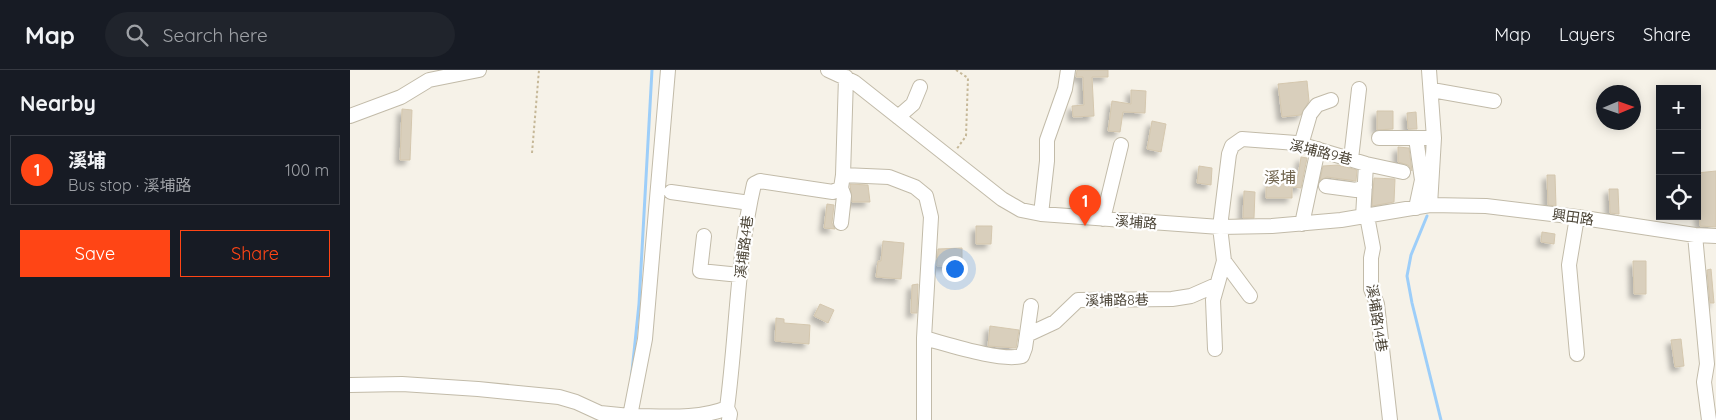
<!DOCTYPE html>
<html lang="en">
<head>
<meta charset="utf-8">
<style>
  :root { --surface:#171b24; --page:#20242c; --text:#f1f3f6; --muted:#9ea1a6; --line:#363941; --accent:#ff4515 }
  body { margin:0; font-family:Quicksand,"Noto Sans TC",sans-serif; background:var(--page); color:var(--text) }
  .controls { position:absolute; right:15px; top:15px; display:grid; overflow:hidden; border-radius:0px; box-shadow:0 2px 12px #0003 }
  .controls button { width:45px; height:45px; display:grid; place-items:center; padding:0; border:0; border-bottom:1px solid var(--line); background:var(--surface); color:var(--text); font:25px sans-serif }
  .compass { position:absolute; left:1246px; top:15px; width:45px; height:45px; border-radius:50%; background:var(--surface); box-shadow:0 2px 12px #0003; rotate:88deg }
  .you { position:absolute; left:604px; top:198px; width:18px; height:18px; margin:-12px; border:4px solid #fff; border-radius:50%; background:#1a73e8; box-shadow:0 0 0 8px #1a73e833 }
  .badge { display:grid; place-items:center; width:32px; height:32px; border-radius:50%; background:var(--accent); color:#fff; font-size:16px; font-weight:700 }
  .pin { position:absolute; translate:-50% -41px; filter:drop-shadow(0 1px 2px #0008) }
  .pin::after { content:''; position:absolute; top:26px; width:18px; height:15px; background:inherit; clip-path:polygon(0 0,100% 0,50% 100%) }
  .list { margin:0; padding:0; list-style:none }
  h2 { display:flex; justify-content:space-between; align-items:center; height:65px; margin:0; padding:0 20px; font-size:21px }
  h2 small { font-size:16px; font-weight:400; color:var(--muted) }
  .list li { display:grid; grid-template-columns:32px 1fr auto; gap:15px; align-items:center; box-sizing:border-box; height:70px; margin:0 10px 10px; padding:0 10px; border:1px solid var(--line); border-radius:0px }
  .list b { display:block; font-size:19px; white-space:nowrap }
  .list p { margin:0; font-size:16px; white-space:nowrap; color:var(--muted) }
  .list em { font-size:16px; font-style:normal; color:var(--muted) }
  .actions { display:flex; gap:10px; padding:15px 20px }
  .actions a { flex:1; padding:11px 0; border:1px solid var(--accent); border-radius:0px; text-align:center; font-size:18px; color:var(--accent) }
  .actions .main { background:var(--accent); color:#fff }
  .icon { flex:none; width:28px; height:28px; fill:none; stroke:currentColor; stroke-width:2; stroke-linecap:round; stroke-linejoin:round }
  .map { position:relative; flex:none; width:1366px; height:350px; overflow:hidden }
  header { display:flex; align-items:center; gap:30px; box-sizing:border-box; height:70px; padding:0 25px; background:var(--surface); border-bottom:1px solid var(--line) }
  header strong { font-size:24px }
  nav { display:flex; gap:28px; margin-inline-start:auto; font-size:18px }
  .search { width:350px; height:45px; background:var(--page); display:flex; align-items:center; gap:12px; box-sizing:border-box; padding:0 18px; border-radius:28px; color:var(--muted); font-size:19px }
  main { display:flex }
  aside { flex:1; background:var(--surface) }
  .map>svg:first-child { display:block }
</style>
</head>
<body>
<header>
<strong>Map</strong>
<div class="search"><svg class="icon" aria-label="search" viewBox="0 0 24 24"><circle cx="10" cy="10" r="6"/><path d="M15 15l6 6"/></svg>Search here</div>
<nav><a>Map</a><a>Layers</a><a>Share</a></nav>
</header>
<main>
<aside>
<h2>Nearby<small></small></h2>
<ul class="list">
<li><span class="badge">1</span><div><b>溪埔</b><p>Bus stop · 溪埔路</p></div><em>100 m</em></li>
</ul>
<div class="actions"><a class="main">Save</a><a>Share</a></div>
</aside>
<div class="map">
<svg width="1366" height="350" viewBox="0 0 1366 350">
  <defs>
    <filter id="shadow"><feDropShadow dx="-4.5" dy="4.5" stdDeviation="2.5" flood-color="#0004"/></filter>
  </defs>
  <rect width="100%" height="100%" fill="#f6f2e8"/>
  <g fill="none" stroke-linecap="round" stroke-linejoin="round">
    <path stroke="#9dcef9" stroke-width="3" d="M1077,146L1061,185L1057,206L1062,233L1091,350
      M281,311L289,234L302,0"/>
  </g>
  <path fill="#d9cfbc" stroke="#d4c7ae" filter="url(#shadow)" d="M727,0H758V7H742L744,46L723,47L722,36L734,35L733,7H726Z
    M957,11L959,31L951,45L932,47L928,14Z
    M781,20L796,21L795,43L773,42L770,62L758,61L762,31L781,34Z
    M52,39L62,40L60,90H50Z
    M1027,41H1043V59L1027,60Z
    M1066,42L1067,59H1058L1057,43Z
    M802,51L816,54L811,82L797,79Z
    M1048,77L1059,78L1062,101L1058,95L1048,92Z
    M951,87L957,88L951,118L942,117V128H916V117H920L924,101L948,107Z
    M988,95L1007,100L1006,111L977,107L970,110L973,96Z
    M849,96L862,98L861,115L847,113Z
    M1366,101V157L1350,156L1347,103Z
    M1197,105H1205L1206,136L1198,135Z
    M1024,108L1045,109L1044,132L1022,136Z
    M500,114L518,115L520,132H502Z
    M1259,119H1268L1269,144L1260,143Z
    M894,121L905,122L904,148H893Z
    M477,134L484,135L482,153L485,159L474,158Z
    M626,156H642L641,174H626Z
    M1192,162L1205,164L1204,174L1191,172Z
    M533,171L554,173L551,209L526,207L528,191H531Z
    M612,178V195L587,196L588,179Z
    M1283,191H1296V224H1284Z
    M1361,199L1364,233H1360L1357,200Z
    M568,214L567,243H561L562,215Z
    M470,234L484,240L478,253L464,246Z
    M426,248L434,249V253L460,255L459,274L425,271Z
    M640,256L669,260L666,278L638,276Z
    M1331,269L1334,296L1325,297L1321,270Z"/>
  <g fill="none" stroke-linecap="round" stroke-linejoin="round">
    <g stroke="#c2bba9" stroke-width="16">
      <path id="minor" d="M478,0L504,12L652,129L671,140L691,144L870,157L922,156L991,150L1080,135L1136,136L1227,147L1345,165L1366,166
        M1079,0L1084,68L1080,135
        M1082,20L1144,31
        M0,46L51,27L79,10L129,0
        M548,47L563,34L570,17
        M1029,68H1076
        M1066,68L1072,110L1066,138
        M951,75L960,44L967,35L981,30
        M1001,89L1009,19
        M493,105L539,107L565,117L576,126L581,147L574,268V350
        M976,116L1006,120L1015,117
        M491,118L494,126L491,153
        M321,122L400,133
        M691,144L697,91V70L715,19L718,0
        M1017,146L1023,178L1021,188V219L1027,234L1040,350
        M1013,147L1016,94
        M1227,147L1219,195L1227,284
        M753,149L771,75
        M952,154L968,79
        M1345,165L1357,294L1354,312L1359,350
        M354,166L350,201L390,205
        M874,191L900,226
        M677,265L705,252L728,230L822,229L841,226L866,215
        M574,268C597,274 651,292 672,286L675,278L681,236
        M865,279L863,230L874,191L870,157L879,84L882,76L892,69L946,73L1016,94L1053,102
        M0,315L52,314L128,319L209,327L226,332L250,343L280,346L295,269L318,0
        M377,338L380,344L379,350
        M279,350L280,346C311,346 348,350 377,338C387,263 387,187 404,114L410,111L483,122L491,118L493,105L496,7"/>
    </g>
    <path stroke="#c6b898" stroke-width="2" stroke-dasharray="2.5 2.5" stroke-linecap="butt" d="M606,0L618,8L616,66L606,80
      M182,83L189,0"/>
    <use href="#minor" stroke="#fff" stroke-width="14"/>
  </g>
  <g text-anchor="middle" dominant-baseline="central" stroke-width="4.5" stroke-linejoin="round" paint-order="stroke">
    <g font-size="14" fill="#4a4335" stroke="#fff">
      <text transform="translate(971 82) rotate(14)">溪埔路9巷</text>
      <text transform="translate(1223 147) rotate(8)">興田路</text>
      <text transform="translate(786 152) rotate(4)">溪埔路</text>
      <text transform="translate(394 177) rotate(-83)">溪埔路4巷</text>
      <text transform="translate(767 230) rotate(-1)">溪埔路8巷</text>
      <text transform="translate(1027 248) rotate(81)">溪埔路14巷</text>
    </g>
    <g font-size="16" fill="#6e624b" stroke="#fff">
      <text x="930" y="107">溪埔</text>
    </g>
  </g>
</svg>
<div class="controls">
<button>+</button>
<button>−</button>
<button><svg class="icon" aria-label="locate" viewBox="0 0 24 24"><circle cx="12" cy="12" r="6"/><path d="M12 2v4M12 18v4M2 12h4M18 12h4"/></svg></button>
</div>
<svg class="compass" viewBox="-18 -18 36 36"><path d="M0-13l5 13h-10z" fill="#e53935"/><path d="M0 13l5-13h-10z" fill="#9ea1a6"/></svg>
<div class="you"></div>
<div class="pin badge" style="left:735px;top:156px">1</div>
</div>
</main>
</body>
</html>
